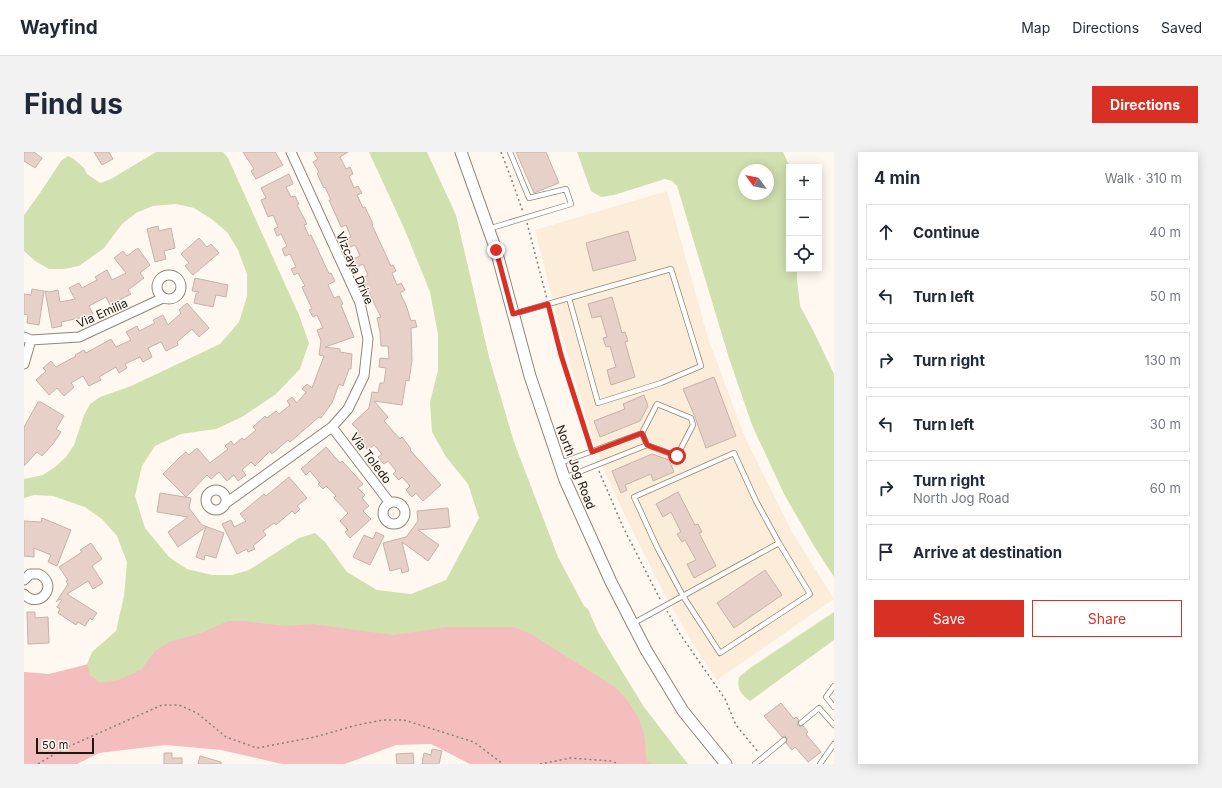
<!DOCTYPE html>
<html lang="en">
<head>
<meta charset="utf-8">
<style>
  :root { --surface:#fff; --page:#f2f2f3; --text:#1f2937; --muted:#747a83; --line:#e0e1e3; --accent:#d93025 }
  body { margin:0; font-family:Inter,sans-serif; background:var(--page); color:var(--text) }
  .controls { position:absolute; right:12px; top:12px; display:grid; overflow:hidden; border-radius:0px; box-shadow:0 2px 10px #0003 }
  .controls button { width:36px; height:36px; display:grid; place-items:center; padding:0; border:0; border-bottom:1px solid var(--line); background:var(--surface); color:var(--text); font:20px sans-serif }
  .compass { position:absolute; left:714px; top:12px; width:36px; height:36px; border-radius:50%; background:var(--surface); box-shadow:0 2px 10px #0003; rotate:303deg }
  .scale { position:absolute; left:12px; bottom:10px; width:58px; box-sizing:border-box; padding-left:4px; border:2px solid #1c1711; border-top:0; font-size:11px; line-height:14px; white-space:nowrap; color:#1c1711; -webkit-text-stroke:3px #fef8f1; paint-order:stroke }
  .stop { position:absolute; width:12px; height:12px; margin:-9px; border:3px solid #d93025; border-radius:50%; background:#fff }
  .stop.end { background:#d93025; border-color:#fff; box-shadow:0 1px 4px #0008 }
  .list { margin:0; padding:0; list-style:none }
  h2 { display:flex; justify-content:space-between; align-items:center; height:52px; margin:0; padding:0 16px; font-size:17px }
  h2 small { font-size:13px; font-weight:400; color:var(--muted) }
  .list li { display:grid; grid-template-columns:26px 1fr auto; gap:12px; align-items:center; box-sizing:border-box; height:56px; margin:0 8px 8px; padding:0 8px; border:1px solid var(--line); border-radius:0px }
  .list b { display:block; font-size:15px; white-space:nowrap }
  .list p { margin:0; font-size:13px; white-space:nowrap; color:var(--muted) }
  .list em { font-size:13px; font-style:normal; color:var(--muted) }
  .actions { display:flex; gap:8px; padding:12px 16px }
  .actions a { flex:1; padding:9px 0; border:1px solid var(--accent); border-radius:0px; text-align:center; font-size:14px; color:var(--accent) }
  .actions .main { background:var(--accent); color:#fff }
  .icon { flex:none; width:22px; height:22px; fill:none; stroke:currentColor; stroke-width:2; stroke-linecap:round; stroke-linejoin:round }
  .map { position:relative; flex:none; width:810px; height:612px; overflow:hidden; border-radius:0px }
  header { display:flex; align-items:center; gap:24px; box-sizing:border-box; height:56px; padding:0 20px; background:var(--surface); border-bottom:1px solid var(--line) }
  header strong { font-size:19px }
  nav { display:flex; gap:22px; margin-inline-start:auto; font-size:14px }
  .intro { display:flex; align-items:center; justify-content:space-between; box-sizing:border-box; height:96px; padding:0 24px }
  h1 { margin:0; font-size:28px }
  .button { padding:10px 18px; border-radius:0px; background:var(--accent); color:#fff; font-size:14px; font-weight:700 }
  main { display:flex; gap:24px; padding:0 24px }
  aside { flex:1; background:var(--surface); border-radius:0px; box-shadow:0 2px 10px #0003 }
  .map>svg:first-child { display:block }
</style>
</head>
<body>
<header>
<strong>Wayfind</strong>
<nav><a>Map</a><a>Directions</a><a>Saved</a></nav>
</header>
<div class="intro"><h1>Find us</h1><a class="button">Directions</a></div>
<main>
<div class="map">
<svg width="810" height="612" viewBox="0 0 810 612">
  <rect width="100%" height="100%" fill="#fef8f1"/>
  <path fill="#fcecda" d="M643,39L684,186L720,283L768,380L810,447L693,528L670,493L640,441L607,376L584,327L570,291L538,185L511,78Z"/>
  <path fill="#f5bebe" d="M494,463L590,523L646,612H446L407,592L372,593L321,612H258L197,598L142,593L75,601L53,612H0V520L25,522L84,507L147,470Z"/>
  <path fill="#d1e0af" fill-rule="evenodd" d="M132,0H199L204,6L275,163L285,191L276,217L252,242L218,265L192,277L157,282L131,294L118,314L111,344L121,376L145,405L163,417L188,423H208L225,418L275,386L291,381L301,390L323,420L353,438L387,442L422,428L455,366L444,332L422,305L408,280L406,250L414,218V182L406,140L380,76L345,0H403L432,63L465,205L490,290L534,405L560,454L564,457L574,480L620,555L664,612H629L623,609C621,599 622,587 619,578C613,560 603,545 589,534L507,482L490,475H424L369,483L289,472L260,474L220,469H204L177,481L145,490L131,499L117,518L94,528L76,531L66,523L63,512L68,500L92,479L100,444L103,410L93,384L79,368L61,355L29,344L10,343L0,346V327L19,323L31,315L42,305L50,293L60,263L66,252L76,245L107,234L196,192L215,170L223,144V122L214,98L203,80L186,66L170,56L152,52L129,54L112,61L98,72L80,96L55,114L40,117H25L11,109L0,99V63L16,41L37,9L44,4L50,7L60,16L63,22L76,31L87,27Z
    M553,0H759L766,15H765V117H773V127L776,154L789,178L810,222V425L790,394L760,342L728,273L705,206L653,34L648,29L641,27L590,43L577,45L567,39ZM720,18H744V42H720Z
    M810,460V488L726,549C716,541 713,538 715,525L726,516Z"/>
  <path fill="#e6d0c7" stroke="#c7b2a9" d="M0,0H10L18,6L11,16L0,9Z
    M70,0H85L89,7L78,13Z
    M219,0H251L259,13L232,27L227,19L230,17Z
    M290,0H324L316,5L322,17L326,15L329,22L325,24L330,36L334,34L338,41L333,43L339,56L341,55L349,72L348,73L367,114L369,113L372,119L368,121L373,133L377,131L381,138L376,141L382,153L387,169L391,168L393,175L387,176L388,208L385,229L382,228L378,253L350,249L364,265L360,269L376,287L378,285L387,297L386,298L417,333L399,349L392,341L388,345L382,338L386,334L378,325L375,328L369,322L372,319L364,309L360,312L354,305L358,302L350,293L344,298L339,292L340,290L332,281L335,279L328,272L345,256L348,240L354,241L356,231H360L362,216L355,215L356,206L365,207L364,194H357L356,180L353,166L357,165L348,147L339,126L344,123L339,112L333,115L329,107L336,104L331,93L324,96L320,88L327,85L322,73L317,75L305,48H307L301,35L300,36L296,28L293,21L295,20L289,10L294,7Z
    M492,0H522L535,31L510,41Z
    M265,22L269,32L262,35L267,45L271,44L275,52L273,53L283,72L280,73L285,84L287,83L305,122L307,121L311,129L304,133L310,146L315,144L319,152L317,153L330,185L301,195L316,197V200L328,202L327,217H325L319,234L315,232L308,251L297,266L295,265L266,290L264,288L248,302L246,299L231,314L227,310L218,318L222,323L214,329L210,323L203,329L195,320L187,327L183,323L162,345L139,322L155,306L162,300L165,303L173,296L186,311L204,297L201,294L207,289L210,293L218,286L220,288L232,278L229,275L241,264L243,266L252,259L255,262L266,253L263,249L268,245L273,251L282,240L278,237L283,232L288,236L300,204L295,203L297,189L293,178L299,176L293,163L289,165L285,158L288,157L278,135L281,134L274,121L270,123L267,117L272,115L266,102L261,104L258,97L263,94L257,82L253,84L250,77L254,75L249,63L244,65L237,48L242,46L237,36Z
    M134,74L135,79L147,76L151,96L140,99L142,107L131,110L123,77Z
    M604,79L612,108L569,119L562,91Z
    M175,86L183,95L187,92L195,101L169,123L161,114L165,111L157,102Z
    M114,96L126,113L116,121L120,126L104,138L107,142L95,148L96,150L87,155L82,145L65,154L69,162L61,167L60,165L37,170L38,174L28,176L21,139L26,140L34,138L36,150L51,147L45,136L55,131L58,136L73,128L71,125L83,118L88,128L102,121L90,106L99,99L103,104Z
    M171,126L204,133L202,145L192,143L189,155L170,151L172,142L175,140L168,139Z
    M8,137L20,139L15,173L3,171L4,163L0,162V142L7,143Z
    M588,145L598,181L601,180L604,189L601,190L611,225L587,233L583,218L592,215L586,194L582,195L579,186L583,185L577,164L568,166L564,152Z
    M163,151L185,176L175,185L168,177L153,190L154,193L142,199L137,190L124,196L128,205L119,210L116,205L101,212L103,216L95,221L92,215L75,225L77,228L65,234L59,224L47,231L50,235L40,244L33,236L25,243L12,228L22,219L19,216L27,209L32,215L52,204L51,203L60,198L62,201L87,187L92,195L107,188L102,180L113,174L115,179L131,171L129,168L139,163L144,173L157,161L155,158Z
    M690,225L712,284L682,296L671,265L659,237Z
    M620,243L624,254L616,269L576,285L570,269L601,257L599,252Z
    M14,250H17L40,264L32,277L37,280L29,292L18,304L13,300L0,314V275Z
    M302,295L316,311L318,309L339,332L334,336L341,343L338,346L345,354L339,359L347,367L326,386L321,380L324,378L316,369L324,361L310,346L312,344L302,334L299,337L294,332L296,331L286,319L282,323L277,317Z
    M628,302L645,308L650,320L629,329L627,322L601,333L603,338L597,341L588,319Z
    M265,325L283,346L273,354L276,357L271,362L268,359L252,373L250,371L239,379L242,383L229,394L231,397L224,400L223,397L213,402L198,372L207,368L210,375L222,369L216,362L240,342L242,344Z
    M654,340L671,373L674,372L678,380L675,381L692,414L670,426L663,412L672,408L661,388L658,390L653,382L657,380L647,360L639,365L632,352Z
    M136,341L167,346L165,356L178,373L200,381L192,406L181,403L180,408L172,405L182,375L154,395L144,380L164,365L133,360Z
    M424,356L426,375L394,378L415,393L404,409L378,390L385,419L378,421L377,416L366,419L359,391L382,385L394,369L393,359Z
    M18,366L47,378L33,414L24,410L27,403L10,396V405L0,404V369L17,370Z
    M352,380L360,384L346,413L329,405L340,383L349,387Z
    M67,391L78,407L68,414L79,431L69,437L64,429L43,442L73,461L68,468L66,466L61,474L54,470L52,473L34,461L36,457L33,455L38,448L36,447L32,450L44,432L42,429L44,428L35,415L58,400L56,398Z
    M741,418L758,443L710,476L693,451Z
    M3,460H11V466L24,465L25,491L4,492Z
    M757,551L770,567L772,565L775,568L773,571L774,574H779L784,580L782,582L797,600L784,610L771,595L768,598L762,591L763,586L761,584L758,585L740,564Z
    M408,597L418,599L415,612H398L400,601L407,603Z
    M140,601H148V606H158V612H140Z
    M389,601L390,612H373L372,602Z
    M176,604L197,610V612H174Z"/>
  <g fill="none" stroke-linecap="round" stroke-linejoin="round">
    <g stroke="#938576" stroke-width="6">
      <path id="service" d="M464,77L547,52L542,37L505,46L486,0
        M489,162L647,117L677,214L637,231L574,251L545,146
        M618,281L623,293
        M536,311L618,281L633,252L667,266L669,273L653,304L623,293L540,326
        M608,472C657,445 706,418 755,391L786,442L696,501L659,444L633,395L610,345L710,301L732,349L755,391
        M810,534L802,545L810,555
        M777,571L795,556L810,573
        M731,612L760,588
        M796,612L810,592"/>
    </g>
    <g stroke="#938576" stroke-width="11">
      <path id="minor" d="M133 135a12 12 0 1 1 24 0a12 12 0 1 1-24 0Z
        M0,185L7,188L55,185L139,146
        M0,212L7,188
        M308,275L366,351
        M182 348a10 10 0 1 1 20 0a10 10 0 1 1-20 0Z
        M359 361a11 11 0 1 1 22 0a11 11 0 1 1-22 0Z
        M202,351L308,275L324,257L340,224L344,187L336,151L267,0
        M0,428L6,422H15C36,433 15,459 0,442"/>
    </g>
    <g stroke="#938576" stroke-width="13">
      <path id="tertiary" d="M437,0L472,98L506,224L541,328L587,430L622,498L659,559L702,612"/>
    </g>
    <path stroke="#86807a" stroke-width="1.5" stroke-dasharray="2 3" stroke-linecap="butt" d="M477,0L487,26L499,60
      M503,71L523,147
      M526,158L537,203L566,295
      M575,319L599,375L637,449
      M643,459L656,482L701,547L712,573L735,601
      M14,612L39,597L138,553H155L173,561L202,585L233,596L291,585L333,573L359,568H380L450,590L479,612
      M516,612L547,606L587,609L595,612"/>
    <use href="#service" stroke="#fff" stroke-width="4.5"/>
    <use href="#minor" stroke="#fff" stroke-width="9"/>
    <use href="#tertiary" stroke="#fff" stroke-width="11"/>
  </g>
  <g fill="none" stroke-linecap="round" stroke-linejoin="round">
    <path stroke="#d93025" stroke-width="5" d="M472,98L489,162L524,152L537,203L568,300L618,281L623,293L653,304"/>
  </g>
  <g text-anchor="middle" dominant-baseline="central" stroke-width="3" stroke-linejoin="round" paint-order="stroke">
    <g font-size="12" fill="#1c1711" stroke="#fef8f1">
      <text transform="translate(331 116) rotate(67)">Vizcaya Drive</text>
      <text transform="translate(78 161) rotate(-24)">Via Emilia</text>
      <text transform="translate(347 306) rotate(53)">Via Toledo</text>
      <text transform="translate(552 315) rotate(69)">North Jog Road</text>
    </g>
  </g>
</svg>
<div class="controls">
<button>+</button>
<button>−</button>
<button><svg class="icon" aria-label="locate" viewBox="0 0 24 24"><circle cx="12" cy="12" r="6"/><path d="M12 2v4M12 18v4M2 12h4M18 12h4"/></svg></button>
</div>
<svg class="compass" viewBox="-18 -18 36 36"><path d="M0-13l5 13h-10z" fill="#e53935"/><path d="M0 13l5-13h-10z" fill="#747a83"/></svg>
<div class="scale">50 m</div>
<div class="stop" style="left:653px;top:304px"></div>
<div class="stop end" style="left:472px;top:98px"></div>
</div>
<aside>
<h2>4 min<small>Walk · 310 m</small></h2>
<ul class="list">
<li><svg class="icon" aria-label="ahead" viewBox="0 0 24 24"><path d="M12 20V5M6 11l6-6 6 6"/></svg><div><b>Continue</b></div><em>40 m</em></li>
<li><svg class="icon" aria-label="left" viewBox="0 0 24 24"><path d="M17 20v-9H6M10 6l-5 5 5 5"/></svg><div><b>Turn left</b></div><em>50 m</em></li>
<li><svg class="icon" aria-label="right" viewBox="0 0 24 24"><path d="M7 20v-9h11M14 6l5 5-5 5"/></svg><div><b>Turn right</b></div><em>130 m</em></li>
<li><svg class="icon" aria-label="left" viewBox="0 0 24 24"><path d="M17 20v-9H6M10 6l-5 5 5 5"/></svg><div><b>Turn left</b></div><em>30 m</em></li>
<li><svg class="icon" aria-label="right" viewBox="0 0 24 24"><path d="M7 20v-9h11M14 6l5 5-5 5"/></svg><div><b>Turn right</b><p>North Jog Road</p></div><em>60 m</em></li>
<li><svg class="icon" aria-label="arrive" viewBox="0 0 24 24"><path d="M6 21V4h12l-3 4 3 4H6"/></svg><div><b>Arrive at destination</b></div></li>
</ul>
<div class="actions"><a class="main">Save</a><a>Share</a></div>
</aside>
</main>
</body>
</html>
